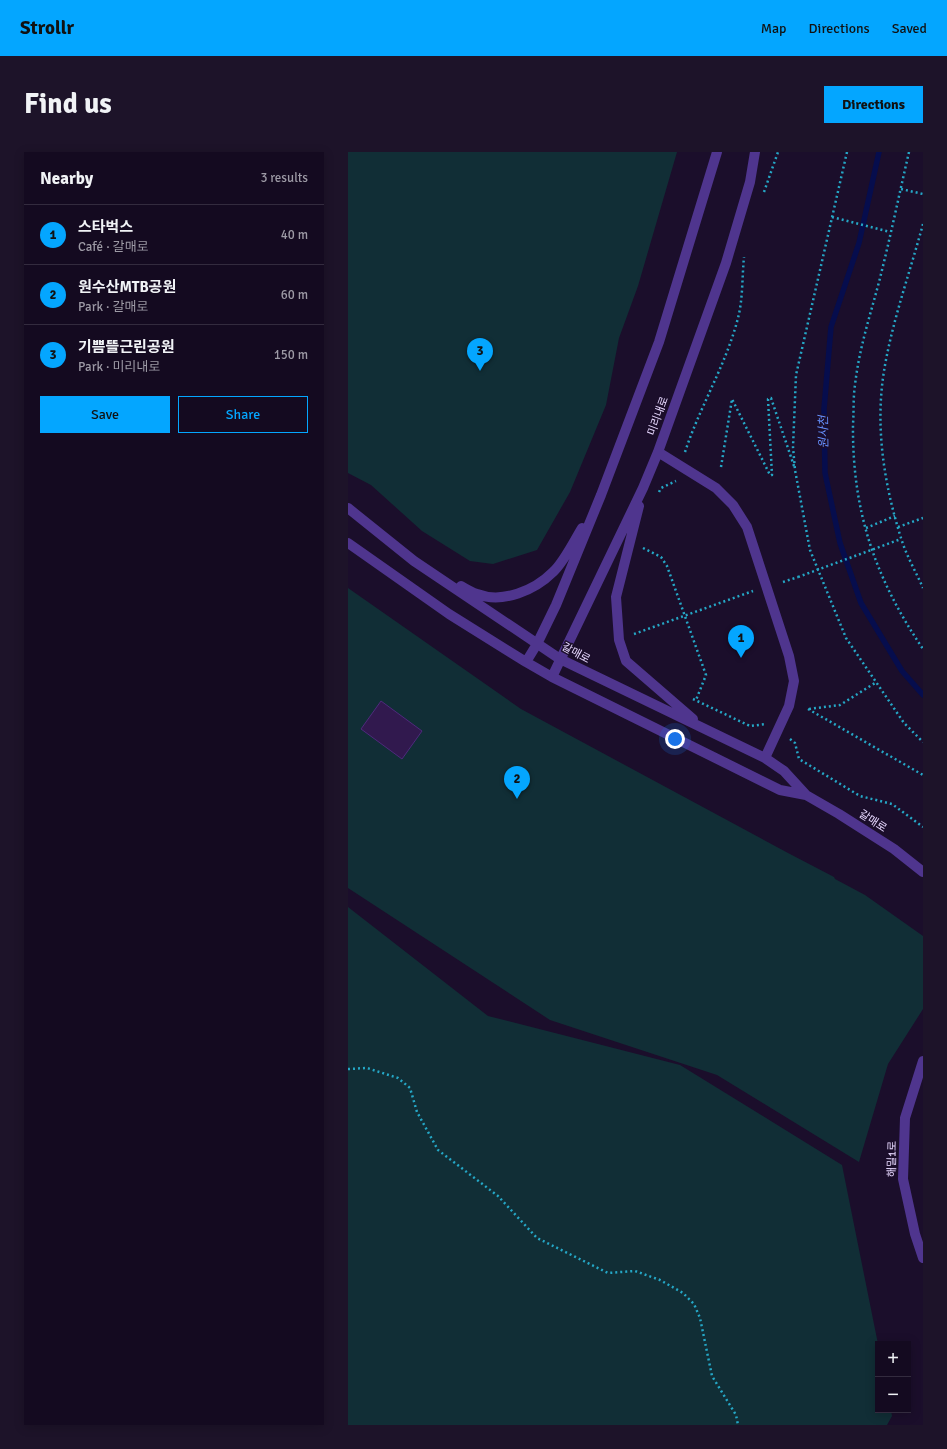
<!DOCTYPE html>
<html lang="en">
<head>
<meta charset="utf-8">
<style>
  :root { --surface:#140a20; --page:#1d1329; --text:#f1f3f6; --muted:#9d9aa5; --line:#332b3e; --accent:#04a6ff }
  body { margin:0; font-family:Signika,"Noto Sans KR",sans-serif; background:var(--page); color:var(--text) }
  .controls { position:absolute; right:12px; bottom:12px; display:grid; overflow:hidden; border-radius:0px; box-shadow:0 2px 10px #0003 }
  .controls button { width:36px; height:36px; display:grid; place-items:center; padding:0; border:0; border-bottom:1px solid var(--line); background:var(--surface); color:var(--text); font:20px sans-serif }
  .you { position:absolute; left:327px; top:587px; width:14px; height:14px; margin:-10px; border:3px solid #fff; border-radius:50%; background:#1a73e8; box-shadow:0 0 0 6px #1a73e833 }
  .badge { display:grid; place-items:center; width:26px; height:26px; border-radius:50%; background:var(--accent); color:#111; font-size:13px; font-weight:700 }
  .pin { position:absolute; translate:-50% -33px; filter:drop-shadow(0 1px 2px #0008) }
  .pin::after { content:''; position:absolute; top:21px; width:14px; height:12px; background:inherit; clip-path:polygon(0 0,100% 0,50% 100%) }
  .list { margin:0; padding:0; list-style:none }
  h2 { display:flex; justify-content:space-between; align-items:center; height:52px; margin:0; padding:0 16px; font-size:17px }
  h2 small { font-size:13px; font-weight:400; color:var(--muted) }
  .list li { display:grid; grid-template-columns:26px 1fr auto; gap:12px; align-items:center; box-sizing:border-box; height:60px; padding:0 16px; border-top:1px solid var(--line) }
  .list b { display:block; font-size:15px; white-space:nowrap }
  .list p { margin:0; font-size:13px; white-space:nowrap; color:var(--muted) }
  .list em { font-size:13px; font-style:normal; color:var(--muted) }
  .actions { display:flex; gap:8px; padding:12px 16px }
  .actions a { flex:1; padding:9px 0; border:1px solid var(--accent); border-radius:0px; text-align:center; font-size:14px; color:var(--accent) }
  .actions .main { background:var(--accent); color:#111 }
  .map { position:relative; flex:none; width:575px; height:1273px; overflow:hidden; border-radius:0px }
  header { display:flex; align-items:center; gap:24px; box-sizing:border-box; height:56px; padding:0 20px; background:var(--accent); color:#111 }
  header strong { font-size:19px }
  nav { display:flex; gap:22px; margin-inline-start:auto; font-size:14px }
  .intro { display:flex; align-items:center; justify-content:space-between; box-sizing:border-box; height:96px; padding:0 24px }
  h1 { margin:0; font-size:28px }
  .button { padding:10px 18px; border-radius:0px; background:var(--accent); color:#111; font-size:14px; font-weight:700 }
  main { display:flex; gap:24px; padding:0 24px }
  aside { flex:1; background:var(--surface); border-radius:0px; box-shadow:0 2px 10px #0003 }
  .map>svg:first-child { display:block }
</style>
</head>
<body>
<header>
<strong>Strollr</strong>
<nav><a>Map</a><a>Directions</a><a>Saved</a></nav>
</header>
<div class="intro"><h1>Find us</h1><a class="button">Directions</a></div>
<main>
<aside>
<h2>Nearby<small>3 results</small></h2>
<ul class="list">
<li><span class="badge">1</span><div><b>스타벅스</b><p>Café · 갈매로</p></div><em>40 m</em></li>
<li><span class="badge">2</span><div><b>원수산MTB공원</b><p>Park · 갈매로</p></div><em>60 m</em></li>
<li><span class="badge">3</span><div><b>기쁨뜰근린공원</b><p>Park · 미리내로</p></div><em>150 m</em></li>
</ul>
<div class="actions"><a class="main">Save</a><a>Share</a></div>
</aside>
<div class="map">
<svg width="575" height="1273" viewBox="0 0 575 1273">
  <rect width="100%" height="100%" fill="#1b0e2b"/>
  <path fill="#112e36" d="M0,0H329L290,134L271,186L258,253L222,340L189,398L145,412L122,409L74,379L23,333L0,321Z
    M0,436L173,557L440,701L486,725L487,727L517,743L575,784V857L540,912L511,1010L369,923L202,868L0,736Z
    M0,755L140,864L332,913L494,1013L530,1192V1258H543L544,1264L539,1273H0Z"/>
  <g fill="none" stroke-linecap="round" stroke-linejoin="round">
    <path stroke="#060d4d" stroke-width="5.5" d="M531,0L511,91L483,175L476,257L477,321L492,391L513,451L554,519L575,543"/>
  </g>
  <path fill="#31194e" stroke="#4e297c" d="M33,549L74,579L54,607L13,577Z"/>
  <g fill="none" stroke-linecap="round" stroke-linejoin="round">
    <path stroke="#25a7c6" stroke-width="2.5" stroke-dasharray="2 3" stroke-linecap="butt" d="M499,0L448,223L445,295L447,318L462,398L498,486L556,571L575,590
      M561,0C551,43 542,87 531,130C522,164 511,197 507,233C505,246 506,259 505,272C504,359 527,426 575,497
      M553,37L575,42
      M416,40L430,0
      M484,65L542,80
      M575,72C562,120 544,170 536,219C527,275 536,332 553,386C558,403 568,420 575,436
      M337,300C352,254 378,213 390,166C395,147 394,125 396,105
      M373,315L384,247L422,323H424L420,247L423,246L446,314
      M311,340L313,336L328,329
      M550,375L575,366
      M518,376L547,364
      M295,396L313,405L319,414L358,523L348,548
      M435,430L450,425
      M286,482L405,439
      M345,547L402,574L418,572
      M460,557L575,623
      M461,557L492,553L527,531
      M442,587L447,591L451,607L512,644L544,652L575,675
      M0,917L19,916L50,926L62,936L69,960L90,998L150,1044L189,1086L260,1121L287,1119L312,1128L335,1141L346,1152L352,1166L364,1224L388,1263L390,1273"/>
    <path stroke="#4f358e" stroke-width="10" d="M310,300L368,336L385,353L399,375L441,504L446,529L441,554L417,606
      M291,354L268,445L271,488L278,509L345,567
      M0,356L66,409L212,507L417,606L436,619L458,643L491,662L546,697L575,720
      M0,391L101,462L178,510L204,525L432,638L458,643
      M113,434C118,437 123,440 129,442C155,452 187,438 205,420C216,410 226,389 234,376
      M178,510L189,492L208,453L253,343L311,190L369,0
      M204,525L295,336L310,300L378,111L402,30L407,0
      M575,909L557,966L555,1027L567,1082L575,1106"/>
    <path stroke="#25a7c6" stroke-width="2.5" stroke-dasharray="2 3" stroke-linecap="butt" d="M450,425L553,387"/>
  </g>
  <g text-anchor="middle" dominant-baseline="central" stroke-width="3" stroke-linejoin="round" paint-order="stroke">
    <g font-size="11" fill="#e7d8ff" stroke="#1b0e2b">
      <text transform="translate(310 264) rotate(-70)">미리내로</text>
      <text transform="translate(228 501) rotate(28)">갈매로</text>
      <text transform="translate(525 669) rotate(33)">갈매로</text>
      <text transform="translate(544 1007) rotate(-89)">해밀1로</text>
    </g>
    <g font-size="12" font-style="italic" fill="#6691ff" stroke="#1b0e2b">
      <text transform="translate(476 280) rotate(-91)">원사천</text>
    </g>
  </g>
</svg>
<div class="controls">
<button>+</button>
<button>−</button>
</div>
<div class="you"></div>
<div class="pin badge" style="left:393px;top:506px">1</div>
<div class="pin badge" style="left:169px;top:647px">2</div>
<div class="pin badge" style="left:132px;top:219px">3</div>
</div>
</main>
</body>
</html>
